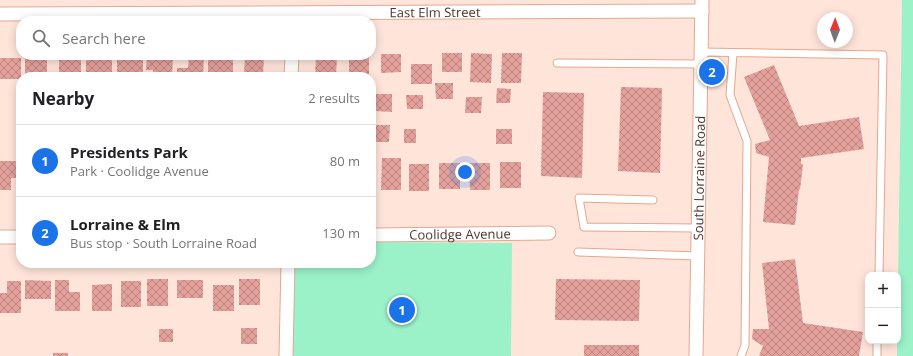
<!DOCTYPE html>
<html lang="en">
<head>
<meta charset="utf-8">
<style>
  :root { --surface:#fff; --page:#f2f2f2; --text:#202124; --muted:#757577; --line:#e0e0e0; --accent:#1a73e8 }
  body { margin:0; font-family:"Open Sans",sans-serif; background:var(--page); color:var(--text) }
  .controls { position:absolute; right:12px; bottom:12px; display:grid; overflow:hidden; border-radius:8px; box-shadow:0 2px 10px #0003 }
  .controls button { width:36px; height:36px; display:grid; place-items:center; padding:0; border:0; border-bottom:1px solid var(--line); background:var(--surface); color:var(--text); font:20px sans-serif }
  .compass { position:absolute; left:817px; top:12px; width:36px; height:36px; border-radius:50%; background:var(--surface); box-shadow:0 2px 10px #0003; rotate:1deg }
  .you { position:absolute; left:465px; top:172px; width:14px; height:14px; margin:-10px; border:3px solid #fff; border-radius:50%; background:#1a73e8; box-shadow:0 0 0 6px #1a73e833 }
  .badge { display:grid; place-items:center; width:26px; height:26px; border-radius:50%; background:var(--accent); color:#fff; font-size:13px; font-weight:700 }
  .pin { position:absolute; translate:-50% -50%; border:2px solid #fff; box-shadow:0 1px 4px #0006 }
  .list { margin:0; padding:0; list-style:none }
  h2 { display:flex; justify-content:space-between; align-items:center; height:52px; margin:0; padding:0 16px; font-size:17px }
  h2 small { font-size:13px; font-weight:400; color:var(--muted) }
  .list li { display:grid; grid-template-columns:26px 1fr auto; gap:12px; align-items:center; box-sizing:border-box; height:72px; padding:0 16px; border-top:1px solid var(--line) }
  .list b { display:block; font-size:15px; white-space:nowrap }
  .list p { margin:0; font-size:13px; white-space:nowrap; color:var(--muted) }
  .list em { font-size:13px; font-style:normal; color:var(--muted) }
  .icon { flex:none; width:22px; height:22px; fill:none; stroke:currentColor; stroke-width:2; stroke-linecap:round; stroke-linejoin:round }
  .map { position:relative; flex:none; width:913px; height:356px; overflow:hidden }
  .search { position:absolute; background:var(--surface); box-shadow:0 2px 10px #0003; left:16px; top:16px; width:360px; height:44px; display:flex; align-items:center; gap:10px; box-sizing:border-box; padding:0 14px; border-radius:16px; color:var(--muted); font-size:15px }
  .panel { position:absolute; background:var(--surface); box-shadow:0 2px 10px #0003; left:16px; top:72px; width:360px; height:196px; border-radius:16px }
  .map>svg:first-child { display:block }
</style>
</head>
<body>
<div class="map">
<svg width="913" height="356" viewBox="0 0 913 356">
  <defs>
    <pattern id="building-cross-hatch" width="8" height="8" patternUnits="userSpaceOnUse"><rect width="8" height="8" fill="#e4a19c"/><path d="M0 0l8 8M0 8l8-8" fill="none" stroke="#bb847f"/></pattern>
  </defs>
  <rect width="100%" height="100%" fill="#ffe4da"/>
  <path fill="#9bf2c9" d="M902,0H913V356H897Z
    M371,242L512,243L511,356H293L294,263H371Z"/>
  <path fill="url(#building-cross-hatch)" d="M442,53H462V72H442Z
    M471,53L492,54L491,83L470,82Z
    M502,53H522L521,83H501Z
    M381,54H401V72L381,73Z
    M189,55L204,56L203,77H177V68H188Z
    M208,55H233V75L215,77V75H208Z
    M245,55L264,56L263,75L244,74Z
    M316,55H337L336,77H315Z
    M349,55H369V77H349Z
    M59,56H81V75H59Z
    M147,56L173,57L172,77H153V70H146Z
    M25,57H47V77H25Z
    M86,57H112V76L86,75Z
    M117,57H143V75H117Z
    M0,58H21V79H0Z
    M411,64H432V84H411Z
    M774,65L799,126L859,117L864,149L801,158V164H803L800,190L799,189L795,225L763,222L769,157L756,153L755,144L770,140L744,77Z
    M435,83H453V99H436Z
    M621,87L662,88L660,173L618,171Z
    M497,88L511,89L510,103H496Z
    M543,92L584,93L582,178L541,176Z
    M376,94H392V112L375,111Z
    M406,95H423V109H407Z
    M466,97H482L481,113H465Z
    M374,125H390L389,142H374Z
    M404,129H416V143H404Z
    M496,129H512V144H496Z
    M382,158H401V190H381Z
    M0,161H21V178H11V190H0Z
    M500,162H521V188H500Z
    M439,163H460V189H439Z
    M469,163H490V190H470Z
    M409,164H429V191H409Z
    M795,259L803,323L863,332L859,356H759L763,346L752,339L753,329H769L762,263Z
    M147,279H168V306H147Z
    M239,279H260V305H239Z
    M556,279L640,280L639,321L555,320Z
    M25,280L51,281V299H25Z
    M55,280H69V292H80V311H55Z
    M177,280H203V298H177Z
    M7,281H21V313H0V293H7Z
    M121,281H141V307H121Z
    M112,284V311H92V285Z
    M213,285H234V311H213Z
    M241,328H257V344H241Z
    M159,329H173V342H159Z
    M584,345H639V356H584Z
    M53,353H68V356H53Z"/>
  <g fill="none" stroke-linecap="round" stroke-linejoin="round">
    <g stroke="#e4a78e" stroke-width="9">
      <path id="service" d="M701,52L883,55L879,275
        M733,53L730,95L747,141L745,345L741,356
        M557,63L701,64
        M653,200L579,198L584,227L698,228
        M578,252L697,256
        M877,356V341"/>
    </g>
    <g stroke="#e4a78e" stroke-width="15">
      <g id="minor">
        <path id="s1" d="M0,14L702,11"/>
        <path d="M291,77L292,55"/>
        <path id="s2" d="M371,235L549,233"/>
        <path d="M0,237H21"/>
        <path d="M286,356L288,263"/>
        <path id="s3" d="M696,356L702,0"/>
      </g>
    </g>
    <use href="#service" stroke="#fff" stroke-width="7"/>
    <use href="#minor" stroke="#fff" stroke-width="13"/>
  </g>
  <g text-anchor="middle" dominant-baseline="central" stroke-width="3.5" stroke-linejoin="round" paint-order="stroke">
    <g font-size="13" fill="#4e352b" stroke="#f8f8f8">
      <text stroke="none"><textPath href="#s1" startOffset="435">East Elm Street</textPath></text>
      <text stroke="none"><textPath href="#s3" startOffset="178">South Lorraine Road</textPath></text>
      <text stroke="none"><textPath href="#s2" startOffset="89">Coolidge Avenue</textPath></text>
    </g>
  </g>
</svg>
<div class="controls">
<button>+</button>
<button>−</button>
</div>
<svg class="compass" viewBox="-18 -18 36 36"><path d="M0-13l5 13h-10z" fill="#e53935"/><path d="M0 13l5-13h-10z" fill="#757577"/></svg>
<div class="you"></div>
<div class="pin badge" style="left:402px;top:310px">1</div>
<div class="pin badge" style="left:712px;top:72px">2</div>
<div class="search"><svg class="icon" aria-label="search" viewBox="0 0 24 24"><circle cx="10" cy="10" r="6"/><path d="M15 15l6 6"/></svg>Search here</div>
<section class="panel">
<h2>Nearby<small>2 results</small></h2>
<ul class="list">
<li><span class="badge">1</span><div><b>Presidents Park</b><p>Park · Coolidge Avenue</p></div><em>80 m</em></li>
<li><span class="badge">2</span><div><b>Lorraine &amp; Elm</b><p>Bus stop · South Lorraine Road</p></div><em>130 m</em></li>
</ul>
</section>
</div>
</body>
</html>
